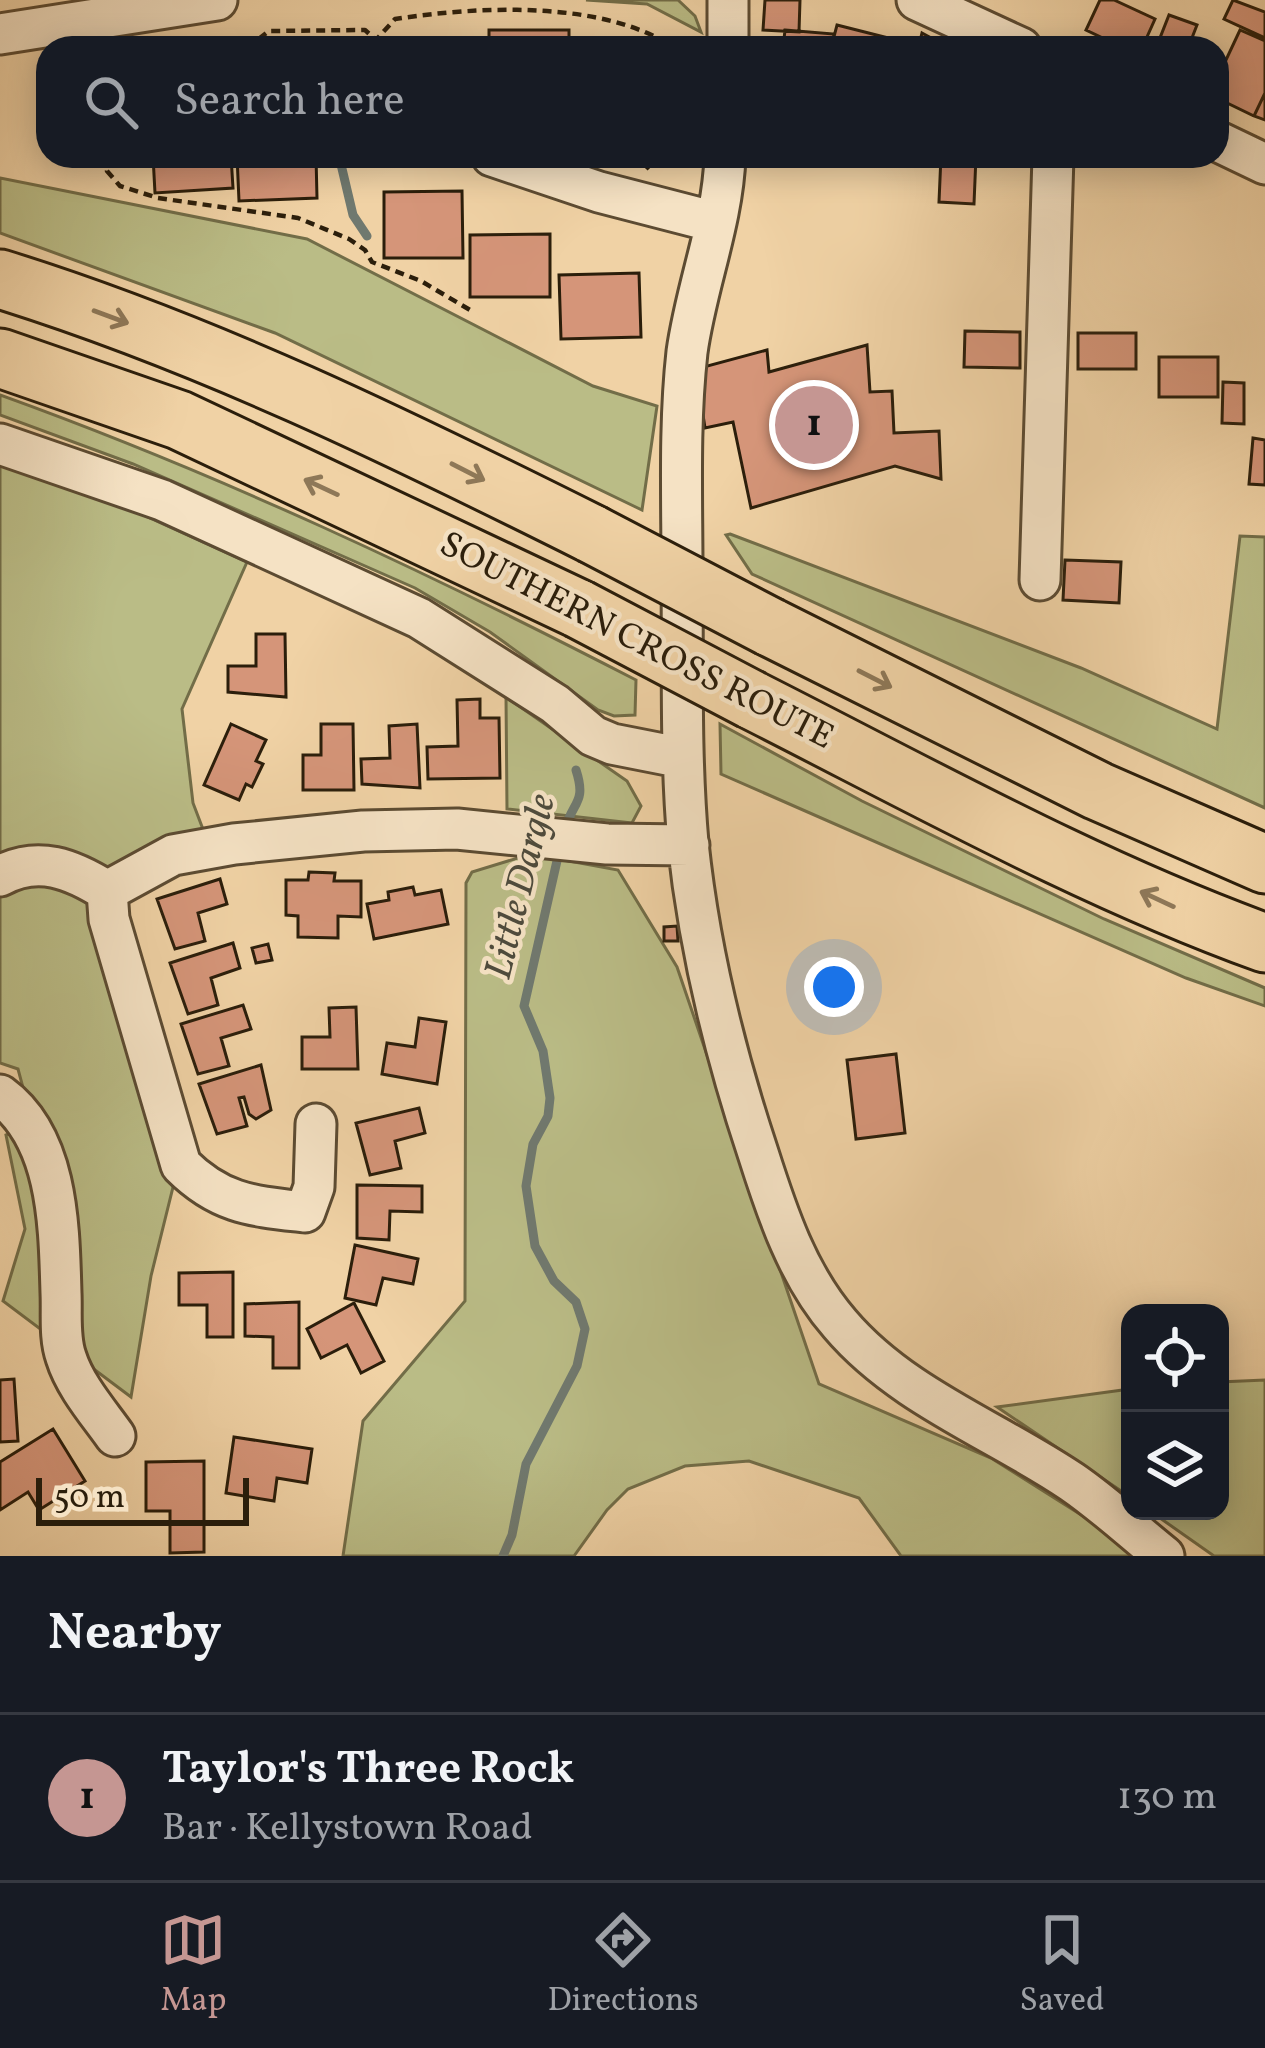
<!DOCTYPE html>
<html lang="en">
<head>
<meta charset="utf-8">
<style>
  :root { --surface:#171b24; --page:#20242c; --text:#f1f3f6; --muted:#9ea1a6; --line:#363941; --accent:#c59692 }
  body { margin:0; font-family:Vollkorn,serif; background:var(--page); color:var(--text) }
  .controls { position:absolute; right:36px; bottom:36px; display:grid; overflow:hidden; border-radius:24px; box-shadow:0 6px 30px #0003 }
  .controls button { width:108px; height:108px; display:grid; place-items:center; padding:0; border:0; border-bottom:3px solid var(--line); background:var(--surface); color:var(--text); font:60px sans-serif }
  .scale { position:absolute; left:36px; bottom:30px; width:213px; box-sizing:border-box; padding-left:12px; border:6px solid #2b1e0b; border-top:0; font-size:33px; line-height:42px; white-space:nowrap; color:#2b1e0b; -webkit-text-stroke:9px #f5e2c4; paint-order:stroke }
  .you { position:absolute; left:834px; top:987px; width:42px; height:42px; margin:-30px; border:9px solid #fff; border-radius:50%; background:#1a73e8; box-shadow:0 0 0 18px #1a73e833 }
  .badge { display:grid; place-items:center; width:78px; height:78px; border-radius:50%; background:var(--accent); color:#111; font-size:39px; font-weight:700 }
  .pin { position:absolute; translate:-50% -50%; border:6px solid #fff; box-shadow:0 3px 12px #0006 }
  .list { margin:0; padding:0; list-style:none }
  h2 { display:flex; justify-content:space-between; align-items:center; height:156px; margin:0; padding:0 48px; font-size:51px }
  h2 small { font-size:39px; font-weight:400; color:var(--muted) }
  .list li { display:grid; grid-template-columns:78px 1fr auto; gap:36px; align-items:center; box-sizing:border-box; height:168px; padding:0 48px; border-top:3px solid var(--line) }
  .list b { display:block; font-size:45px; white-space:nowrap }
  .list p { margin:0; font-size:39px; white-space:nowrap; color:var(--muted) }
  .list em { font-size:39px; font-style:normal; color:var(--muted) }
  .icon { flex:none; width:66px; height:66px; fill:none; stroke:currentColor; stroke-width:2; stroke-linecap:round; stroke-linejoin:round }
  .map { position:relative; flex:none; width:1265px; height:1556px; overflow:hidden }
  .search { position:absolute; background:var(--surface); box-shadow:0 6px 30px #0003; left:36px; right:36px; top:36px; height:132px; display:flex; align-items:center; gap:30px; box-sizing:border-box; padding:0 42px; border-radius:36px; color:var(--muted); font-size:45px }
  .sheet { height:324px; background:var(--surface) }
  nav { display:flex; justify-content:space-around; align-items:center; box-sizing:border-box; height:168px; border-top:3px solid var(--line); background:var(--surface); font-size:33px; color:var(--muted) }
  nav a { display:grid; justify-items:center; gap:6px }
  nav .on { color:var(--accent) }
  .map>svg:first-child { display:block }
</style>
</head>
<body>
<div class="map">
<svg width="1265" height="1556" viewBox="0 0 1265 1556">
  <rect width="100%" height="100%" fill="#f0d2a5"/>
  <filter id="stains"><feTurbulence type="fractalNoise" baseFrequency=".00167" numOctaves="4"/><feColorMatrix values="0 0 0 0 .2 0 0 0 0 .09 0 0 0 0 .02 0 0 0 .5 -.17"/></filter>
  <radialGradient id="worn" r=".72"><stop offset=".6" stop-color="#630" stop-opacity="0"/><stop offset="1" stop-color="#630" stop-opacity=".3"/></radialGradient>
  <path fill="#babc86" stroke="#726d48" stroke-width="3" d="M586,0H678L695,16L701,32L647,4Z
    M0,178L307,239L593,386L657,406L642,510L275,333L0,233Z
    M0,395C219,474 429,573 636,680L635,715L614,716L598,710L490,632L415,588L133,464L0,415Z
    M0,459L75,484L247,562L182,709L193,803L204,832L110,871L0,861Z
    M730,534L1081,668L1217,729L1240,536L1265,537V808L752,574L726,535Z
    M506,697L627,781L641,806L632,823L507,809Z
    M720,724L862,801L1104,919L1265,988V1006L1186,978L721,774Z
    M531,854L618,870L677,967L819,1384L991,1458L1102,1528L1137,1556H901L859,1498L749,1461L685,1466L628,1489L607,1510L574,1556H343L363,1421L465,1301L466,883L472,872Z
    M48,881L73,891L93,909L175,1179L151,1276L131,1397L3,1301L25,1229L6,1135L33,1125L18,1069L0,1063V897L18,883Z
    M1265,1380V1556H1214L1150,1511H1220V1382Z
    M1130,1389V1497L997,1407Z"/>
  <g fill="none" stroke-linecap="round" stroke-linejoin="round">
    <path stroke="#70796f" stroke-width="9" d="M112,24L114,48
      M339,156L353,215L367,236
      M565,830C572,801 587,804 576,770
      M503,1556L512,1535L526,1464L577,1366L585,1329L576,1302L554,1281L535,1246L526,1186L533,1144L548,1116L550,1098L543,1051L524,1006L559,852"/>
  </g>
  <path fill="#d59579" stroke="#2b1e0b" stroke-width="3" d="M765,0H800L799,32L763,30Z
    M1100,0H1114L1155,19L1142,48H1124L1086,30Z
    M1233,0L1265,12V38L1224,19Z
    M1169,15L1197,25L1188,48H1156Z
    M837,25L916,45L831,48Z
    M489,30H569V48H489Z
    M785,30L834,34L831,48H783Z
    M1240,30L1265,41V93L1254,116L1217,98V79Z
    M922,33L950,48H933L920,41Z
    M480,40V48H401V42Z
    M1265,93V120L1254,116Z
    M153,156H231L233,188L155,193Z
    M237,156H316L317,198L239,201Z
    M941,156H976L974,204L939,202Z
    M462,191L463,258H384V192Z
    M550,234V297H470V235Z
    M639,273L641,337L561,339L559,275Z
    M965,331L1020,332V368L964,367Z
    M1078,333H1136V369H1078Z
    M867,345L870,392L892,391L894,433L939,431L941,479L895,466L751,508L733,422L705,428L696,369L767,350L769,372Z
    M1159,357H1218V397H1159Z
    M1223,382L1244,383V424L1222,423Z
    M1253,438L1265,440V485L1249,484Z
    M1065,560L1121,562L1119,603L1063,600Z
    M256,634H285L286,697L228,692V666H256Z
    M480,699V718H499L500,778L428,779L427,747L458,746L457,700Z
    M231,724L266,740L256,761L263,764L252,787L246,784L239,800L204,785Z
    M321,724H353L354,790H303V755H321Z
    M417,724L420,788L362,784L361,759L390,758L389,726Z
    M309,872L335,873L334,881H361V917L338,916V938L298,937V916L286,915V880H308Z
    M220,879L227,904L198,913L205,941L175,949L157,899Z
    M413,887L415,895L441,890L448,924L374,939L367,904L389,900L388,892Z
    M677,926L678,941H664V927Z
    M233,943L240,968L211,978L218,1005L188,1014L170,963Z
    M268,944L272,960L256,963L252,948Z
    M243,1005L251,1029L221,1038L229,1066L198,1074L181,1024Z
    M356,1007L358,1069H302V1037H330L329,1008Z
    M419,1018L446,1022L437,1084L382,1074L387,1043L415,1047Z
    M896,1054L905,1133L856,1139L847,1060Z
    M261,1065L271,1110L256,1119L249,1114L244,1097L239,1098L247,1126L217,1134L199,1084Z
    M419,1108L425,1133L395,1141L401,1168L370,1175L356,1123Z
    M357,1185L422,1186V1212L390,1211L389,1240L357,1238Z
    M355,1245L418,1259L413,1284L383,1278L376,1305L345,1298Z
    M233,1272V1337H207V1305H179V1273Z
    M299,1302V1368H273V1337L245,1336V1304Z
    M354,1303L384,1361L361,1373L347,1345L321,1358L307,1329Z
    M14,1379L18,1441L0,1442V1380Z
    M53,1429L85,1481L39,1510L28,1492L0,1510V1462Z
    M234,1437L312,1449L307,1483L277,1478L274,1501L226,1493Z
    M204,1461V1552L170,1553V1511H146V1462Z"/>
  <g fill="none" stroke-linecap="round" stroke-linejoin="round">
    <g stroke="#5c4b32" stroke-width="45">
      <path id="minor" d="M917,0L1021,48
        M0,34L217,0
        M728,48V0
        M1217,141L1265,164
        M492,156L599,192L715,222
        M725,156C723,222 696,286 687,352C679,424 682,498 682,570C683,661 680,752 688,843C699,947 725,1054 758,1153C777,1213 798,1276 840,1324C901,1396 995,1430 1072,1482C1104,1504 1134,1532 1164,1556
        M0,444L162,500L419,618L555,704L593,736L612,744L683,758
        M1040,580L1053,156
        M0,876C38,855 72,869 107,891L109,919L181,1165C220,1204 252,1206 305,1212L314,1187L316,1124
        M107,891L173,855L234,844L363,831L457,829L607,844L689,845
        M0,1095C59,1138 59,1227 61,1293C62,1314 59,1337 66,1357C75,1386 98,1412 115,1436"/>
    </g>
    <g stroke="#2b1e0b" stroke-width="63">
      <path id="highway" d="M0,279C206,343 400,438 592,534
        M0,358L179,420L579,609
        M770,627L1098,791L1265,864
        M752,700C920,785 1088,879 1265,943"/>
    </g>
    <path stroke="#2b1e0b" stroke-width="4.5" stroke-dasharray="9 6" stroke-linecap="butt" d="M247,48L269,31L365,30L376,40L395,19C481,6 603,0 675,48
      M110,156L107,171L120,186L158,198L298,218L349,239L365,250L372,262L421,281L470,310
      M646,169L659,156"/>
    <use href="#minor" stroke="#f5e2c4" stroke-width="39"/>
    <use href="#highway" stroke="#f0d2a5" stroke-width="57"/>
    <g stroke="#2b1e0b" stroke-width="63" stroke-linecap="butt">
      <path id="highway-bridge" d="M592,534L770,627
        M579,609L752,700"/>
    </g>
    <use href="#highway-bridge" stroke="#f0d2a5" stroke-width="57"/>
  </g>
  <defs><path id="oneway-shaft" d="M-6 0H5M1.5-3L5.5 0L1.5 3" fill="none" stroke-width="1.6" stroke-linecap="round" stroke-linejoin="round" transform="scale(3)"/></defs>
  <g stroke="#8e7858">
    <use href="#oneway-shaft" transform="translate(111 317) rotate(20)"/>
    <use href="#oneway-shaft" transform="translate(468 472) rotate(27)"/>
    <use href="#oneway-shaft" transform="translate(321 487) rotate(-155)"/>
    <use href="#oneway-shaft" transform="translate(875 679) rotate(27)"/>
    <use href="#oneway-shaft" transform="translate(1157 899) rotate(-155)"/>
  </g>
  <g text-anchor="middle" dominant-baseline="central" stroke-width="9" stroke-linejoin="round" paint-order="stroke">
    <g font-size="36" fill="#2b1e0b" stroke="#f5e2c4">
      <text transform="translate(636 642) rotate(27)">SOUTHERN CROSS ROUTE</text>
    </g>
    <g font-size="39" font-style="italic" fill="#4e4b3d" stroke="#f5e2c4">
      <text transform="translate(522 887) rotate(-76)">Little Dargle</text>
    </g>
  </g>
  <rect width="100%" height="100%" filter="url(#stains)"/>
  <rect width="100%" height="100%" fill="url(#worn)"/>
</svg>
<div class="controls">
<button><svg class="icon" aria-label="locate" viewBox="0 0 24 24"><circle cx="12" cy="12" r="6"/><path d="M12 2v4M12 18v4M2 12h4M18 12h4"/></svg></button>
<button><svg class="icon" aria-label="layers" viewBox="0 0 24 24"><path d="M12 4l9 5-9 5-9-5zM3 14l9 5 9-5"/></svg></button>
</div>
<div class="scale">50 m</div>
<div class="you"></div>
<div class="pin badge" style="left:814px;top:425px">1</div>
<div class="search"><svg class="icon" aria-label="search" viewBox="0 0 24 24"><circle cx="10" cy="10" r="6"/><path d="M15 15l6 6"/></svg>Search here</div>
</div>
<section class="sheet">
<h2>Nearby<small></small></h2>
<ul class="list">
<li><span class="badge">1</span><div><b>Taylor's Three Rock</b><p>Bar · Kellystown Road</p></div><em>130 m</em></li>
</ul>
</section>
<nav>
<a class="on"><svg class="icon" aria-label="map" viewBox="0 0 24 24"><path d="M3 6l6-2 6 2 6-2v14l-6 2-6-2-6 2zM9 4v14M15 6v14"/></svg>Map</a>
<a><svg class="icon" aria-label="directions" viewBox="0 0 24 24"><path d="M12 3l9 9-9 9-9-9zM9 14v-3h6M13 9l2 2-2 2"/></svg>Directions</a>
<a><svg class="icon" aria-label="saved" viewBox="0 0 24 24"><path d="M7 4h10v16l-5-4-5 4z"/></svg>Saved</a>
</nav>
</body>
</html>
